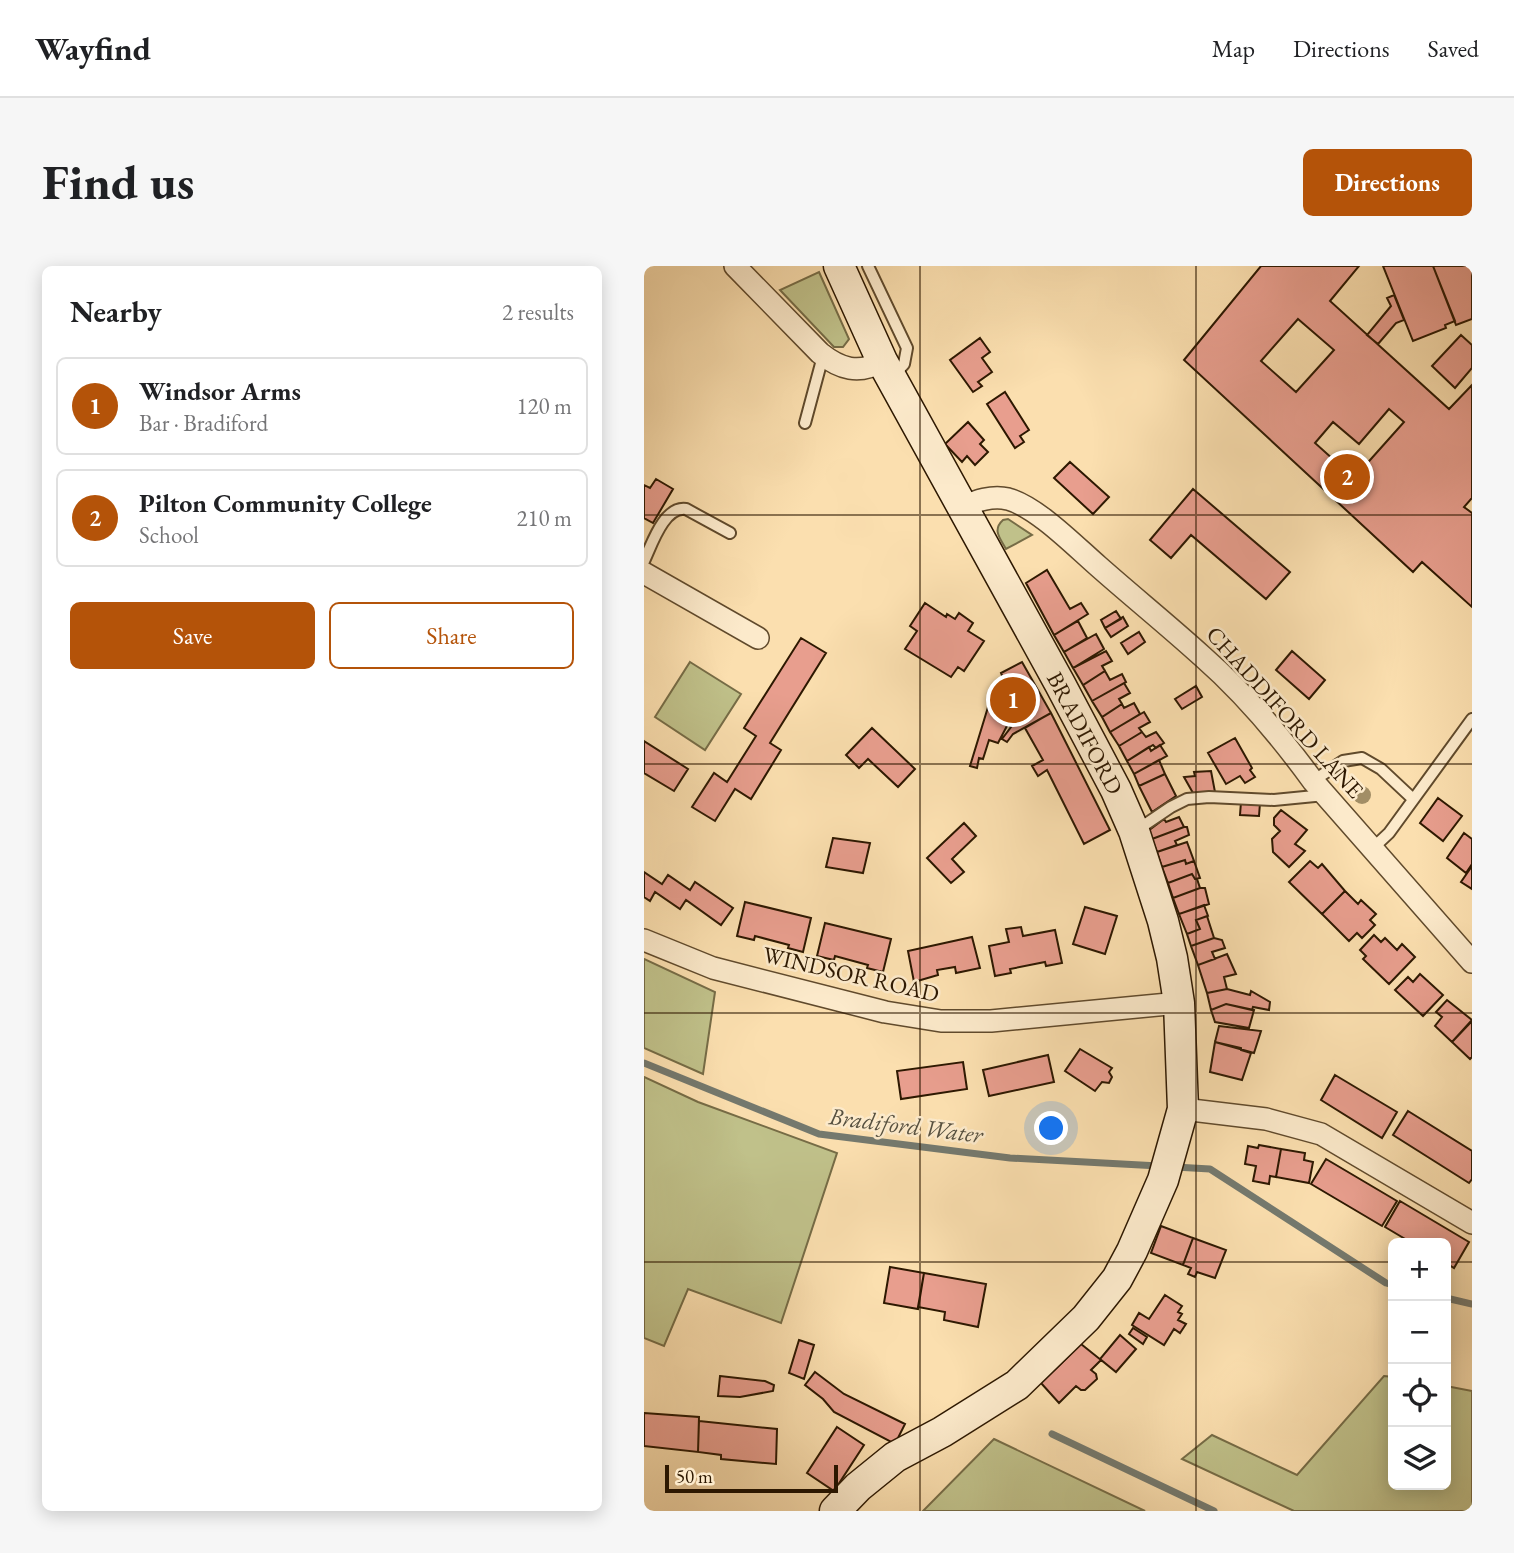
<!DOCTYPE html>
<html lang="en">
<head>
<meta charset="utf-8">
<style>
  :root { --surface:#fff; --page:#f6f6f6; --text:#202124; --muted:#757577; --line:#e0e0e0; --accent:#b45309 }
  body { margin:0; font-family:"EB Garamond",serif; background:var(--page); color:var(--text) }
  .controls { position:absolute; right:21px; bottom:21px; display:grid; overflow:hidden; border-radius:10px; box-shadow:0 4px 18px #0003 }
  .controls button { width:63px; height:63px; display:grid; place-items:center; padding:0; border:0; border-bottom:2px solid var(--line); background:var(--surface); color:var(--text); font:35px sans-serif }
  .scale { position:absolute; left:21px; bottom:18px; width:173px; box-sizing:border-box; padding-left:7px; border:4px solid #2d1801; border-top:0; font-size:19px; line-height:24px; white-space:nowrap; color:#2d1801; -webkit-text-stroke:5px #fceacb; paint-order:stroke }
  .you { position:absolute; left:408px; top:863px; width:24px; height:24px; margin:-18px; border:5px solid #fff; border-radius:50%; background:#1a73e8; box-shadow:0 0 0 10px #1a73e833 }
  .badge { display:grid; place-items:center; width:46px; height:46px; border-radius:50%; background:var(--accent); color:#fff; font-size:23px; font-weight:700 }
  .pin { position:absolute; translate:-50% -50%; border:4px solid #fff; box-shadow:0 2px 7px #0006 }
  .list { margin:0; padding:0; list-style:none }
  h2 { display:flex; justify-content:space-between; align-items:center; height:91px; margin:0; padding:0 28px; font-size:30px }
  h2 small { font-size:23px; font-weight:400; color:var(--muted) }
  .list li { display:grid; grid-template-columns:46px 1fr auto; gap:21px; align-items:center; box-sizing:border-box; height:98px; margin:0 14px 14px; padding:0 14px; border:2px solid var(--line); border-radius:10px }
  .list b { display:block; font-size:26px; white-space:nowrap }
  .list p { margin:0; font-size:23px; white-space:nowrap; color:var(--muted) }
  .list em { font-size:23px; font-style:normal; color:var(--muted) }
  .actions { display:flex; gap:14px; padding:21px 28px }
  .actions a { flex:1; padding:16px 0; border:2px solid var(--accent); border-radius:10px; text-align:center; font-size:24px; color:var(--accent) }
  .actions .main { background:var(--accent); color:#fff }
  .icon { flex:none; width:38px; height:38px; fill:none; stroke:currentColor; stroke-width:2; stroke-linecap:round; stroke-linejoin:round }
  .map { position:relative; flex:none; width:828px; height:1245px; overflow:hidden; border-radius:10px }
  header { display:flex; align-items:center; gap:42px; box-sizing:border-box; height:98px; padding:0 35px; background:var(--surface); border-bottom:2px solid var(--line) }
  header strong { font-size:33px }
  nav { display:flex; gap:38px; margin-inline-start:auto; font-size:24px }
  .intro { display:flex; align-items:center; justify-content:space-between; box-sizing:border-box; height:168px; padding:0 42px }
  h1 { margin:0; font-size:49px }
  .button { padding:18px 32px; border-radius:10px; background:var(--accent); color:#fff; font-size:24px; font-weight:700 }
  main { display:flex; gap:42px; padding:0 42px }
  aside { flex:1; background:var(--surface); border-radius:10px; box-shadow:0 4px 18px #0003 }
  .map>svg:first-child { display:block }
</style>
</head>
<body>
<header>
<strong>Wayfind</strong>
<nav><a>Map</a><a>Directions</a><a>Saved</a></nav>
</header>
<div class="intro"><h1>Find us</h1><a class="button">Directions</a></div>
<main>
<aside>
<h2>Nearby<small>2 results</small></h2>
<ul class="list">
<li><span class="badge">1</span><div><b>Windsor Arms</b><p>Bar · Bradiford</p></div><em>120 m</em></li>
<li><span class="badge">2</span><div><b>Pilton Community College</b><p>School</p></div><em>210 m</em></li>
</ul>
<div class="actions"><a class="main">Save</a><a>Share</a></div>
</aside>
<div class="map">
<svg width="828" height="1245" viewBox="0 0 828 1245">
  <rect width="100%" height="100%" fill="#fbdfaf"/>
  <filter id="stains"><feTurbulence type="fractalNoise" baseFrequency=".00286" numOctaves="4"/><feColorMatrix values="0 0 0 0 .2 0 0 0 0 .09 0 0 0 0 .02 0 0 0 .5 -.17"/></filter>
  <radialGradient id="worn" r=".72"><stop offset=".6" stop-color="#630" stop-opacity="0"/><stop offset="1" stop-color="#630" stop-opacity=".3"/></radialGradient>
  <path fill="#c0c18a" stroke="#766c46" stroke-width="2" d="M175,6L205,73L199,81H190L136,24Z
    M364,253L388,269L362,283C356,272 348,264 359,254Z
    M46,396L97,428L61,484L11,451Z
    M0,693L71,726L59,808L0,782Z
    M0,811L54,836L193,887L137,1057L44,1023L20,1080L0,1072Z
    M740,1110L749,1111V1219H802V1120L828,1125V1245H650L538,1193L568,1169L653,1209Z
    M350,1173L501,1245H279Z"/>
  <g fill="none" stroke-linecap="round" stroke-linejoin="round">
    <path stroke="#74796e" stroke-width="7" d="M0,797L175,868L366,892L515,900
      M531,901L566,903L742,1017L749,1019
      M802,1032L828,1038
      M408,1168L570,1245"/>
  </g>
  <path fill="#e89e8e" stroke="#2d1801" stroke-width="2" fill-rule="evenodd" d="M617,0H715L686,35L805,143L828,119V232L820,241L828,247V341L778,296L769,306L540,94ZM654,53L690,84L652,126L617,95ZM745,143L760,156L710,212L671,177L689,156L715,178Z
    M739,0H789L811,55L801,59L802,62L769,75Z
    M789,0H828V53L812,59Z
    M750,29L760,54L752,57L734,78L723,69L747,40L743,32Z
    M817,69L828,79V102L811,122L788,100Z
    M336,72L346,86L338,92L348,106L334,116L338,120L329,126L306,94Z
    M361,126L385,164L376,170L380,176L371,182L343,138Z
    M324,156L340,174L336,178L344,186L331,199L323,190L318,196L301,178Z
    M426,196L465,231L449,248L410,212Z
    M12,213L29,223L9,257L0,252V219L6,222Z
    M549,223L646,306L622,333L547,269L527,292L506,274Z
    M403,304L426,343L437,337L444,348L410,369L382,317Z
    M281,337L302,351L303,348L311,353L315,347L329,357L324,365L340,375L320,405L314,401L307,411L261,383L273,365L266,360Z
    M472,345L477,353L461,362L457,354Z
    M479,351L484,360L467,371L461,362Z
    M434,355L443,372L420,386L410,369Z
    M495,366L501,376L484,388L477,377Z
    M452,368L460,383L429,402L420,386Z
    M157,372L182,387L126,477L137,484L107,533L91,523L71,555L48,541L70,507L83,516L112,470L100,462Z
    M462,385L468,395L458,400L461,405L439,419L429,402Z
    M648,385L681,414L665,433L632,404Z
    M378,396L407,447L369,468L363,476L358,473L367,461L364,458L354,477L345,474L339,493L335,492L333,502L326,500L348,428L363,421L357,407Z
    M461,405L466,414L478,408L482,416L448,435L439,419Z
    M480,417L486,427L475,433L478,438L458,451L448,435Z
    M552,420L558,431L538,443L531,433Z
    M490,437L496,448L466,466L458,451L478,438L480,442Z
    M500,446L506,456L495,462L498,466L475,480L466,466Z
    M407,447L466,564L440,578L403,504L394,510L388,500L399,494L381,462Z
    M228,462L271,503L254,521L224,493L215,502L202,489Z
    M498,466L502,471L512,466L520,477L512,482L509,479L483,495L475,480Z
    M591,472L608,502L606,504L611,511L601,517L596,510L582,518L564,487Z
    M0,475L44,503L30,525L0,507Z
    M516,479L523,490L490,508L483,495L505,481L507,485Z
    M515,494L521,508L495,520L490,508Z
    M567,505L571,526L549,527L540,511L551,510L550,506Z
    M521,508L532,530L508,546L495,520Z
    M794,532L818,550L799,575L776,557Z
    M597,536L616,537L615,550L596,549Z
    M637,544L663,564L651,578L661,585L645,601L629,586L628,573L636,565L630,559V552Z
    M535,551L540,561L508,573L504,565L520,553L522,556Z
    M320,557L332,570L308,593L320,606L307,617L283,592Z
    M540,561H543L545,569L531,575L533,579L513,586L508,573Z
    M820,567L828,573V598L822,607L803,592Z
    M189,572L226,577L219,607L182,601Z
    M543,576L550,595L542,598L541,594L518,601L513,586Z
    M541,594L542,598L550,595L556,612L551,613L548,608L524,617L518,601Z
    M666,595L674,602L678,598L701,625L678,648L645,616Z
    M828,600V623L817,616Z
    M0,606L18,618L24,609L46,624L51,616L89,642L77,659L42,634L36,643L11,626L6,635L0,631Z
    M548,608L551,613H553L556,622L529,632L524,617Z
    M556,622H561L565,638L535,648L529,632Z
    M701,625L714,638L717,634L732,648L726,654L731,659L718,672L713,667L705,675L678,648Z
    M101,636L167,652L159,686L144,682L145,679L111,670L110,674L93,670Z
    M560,639L564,650L552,654L556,663L543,668L535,648Z
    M441,641L473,650L461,688L429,678Z
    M563,650L570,672L547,680L543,668L556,663L552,654Z
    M181,657L247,673L239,706L223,702L224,699L191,690L190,694L173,690Z
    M377,661L379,670L411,664L418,697L402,700L401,696L366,703L367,707L351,710L345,680L365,676L362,663Z
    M730,669L737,676L741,672L753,684L758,678L771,691L745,718L719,693L722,690L716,684Z
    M328,671L336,702L312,707L311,701L293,704L294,709L270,716L264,685Z
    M570,672L578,674L581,682L568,686L571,693L554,699L547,680Z
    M583,688L592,708L580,711L583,723L563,727L554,699Z
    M776,708L799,729L779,750L751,724L764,711L769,716Z
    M583,723L606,729L607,725L626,736L625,744L609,741L608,744L582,738L567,744L563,727Z
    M803,734L828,754L808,776L791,760L798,751L792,746Z
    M582,738L610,744L605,762L571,756L567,744Z
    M828,755V791L826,793L808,776Z
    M575,760L617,765L610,787L571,776Z
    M571,776L597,782V784L607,787L598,814L566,806Z
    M436,783L468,802L465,806L468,811L465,817L458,816L451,825L421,805Z
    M404,789L410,816L345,830L339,804Z
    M319,796L323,823L257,833L253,805Z
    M691,809L753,846L738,872L677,834Z
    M764,845L828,885V913L825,917L749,869Z
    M615,879L637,883L632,911L626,910L625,918L609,915L612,900L601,898L604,880L614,882Z
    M637,883L661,887L660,894L669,896L665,917L632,911Z
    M682,893L753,935L738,960L667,918Z
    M756,935L825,976L810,1002L802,997V977H768L741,961Z
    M517,960L549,972L539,999L507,987Z
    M549,972L582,984L571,1012L553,1006L551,1011L544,1008L547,1002L539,999Z
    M246,1001L280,1007L274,1043L240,1037Z
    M280,1007L342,1018L334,1061L300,1054L301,1046L274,1041Z
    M521,1029L538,1040L534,1046L538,1048L534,1054L542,1058L536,1067L530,1063L520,1079L488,1059L495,1047L505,1053Z
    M489,1062L503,1071L499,1078L485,1068Z
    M476,1069L492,1083L472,1106L456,1093Z
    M155,1074L170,1079L160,1113L145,1107Z
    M437,1078L457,1094L447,1104L452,1108L453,1113L441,1124H437L432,1120L415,1137L397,1117Z
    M171,1106L200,1128L261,1158L251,1178L190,1146L179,1133L161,1119Z
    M76,1110L121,1115L130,1119L129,1125L96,1131L74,1130Z
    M0,1147L55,1151L54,1186L0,1180Z
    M55,1155L133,1163L132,1198L77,1193V1189L54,1186Z
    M193,1161L220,1179L190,1225L163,1207Z"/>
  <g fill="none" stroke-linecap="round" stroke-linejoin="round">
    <g stroke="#604a2c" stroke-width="14">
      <path id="lane" d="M224,0L263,82L260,98L249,110
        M161,157L179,90
        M0,295C8,278 20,240 42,243L86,267
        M669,515L699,495L718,492L737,503L769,533
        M493,564L527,541L543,533L565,531L630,534L681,529
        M729,582L745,567L828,453"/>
    </g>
    <g stroke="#604a2c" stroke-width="24">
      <path id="street" d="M91,0L176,87C196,103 215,109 238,95
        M318,241C332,235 348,229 364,233C393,241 431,280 454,300C489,331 525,360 559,391C600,427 637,471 669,515L828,696
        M0,307L114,372
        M0,674L69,702L241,746L297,755H347L535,737
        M539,843L622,853L677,868L828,957"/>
    </g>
    <g stroke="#2d1801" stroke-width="33">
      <path id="secondary" d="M191,1245L214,1221L251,1191L298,1166L373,1119L442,1052L473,1013L488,985L519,914L539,843L535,737L528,692L519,655L490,565L472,524L416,418L238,95L195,0"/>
    </g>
    <use href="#lane" stroke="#fceacb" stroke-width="10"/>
    <use href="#street" stroke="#fceacb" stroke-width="21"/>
    <use href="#secondary" stroke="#fceacb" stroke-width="30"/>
  </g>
  <circle fill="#a28e66" cx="718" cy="529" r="9"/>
  <path fill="none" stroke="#2d1801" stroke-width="2" stroke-opacity="0.55" d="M276,0V1245M552,0V1245M0,249H828M0,498H828M0,747H828M0,996H749M802,996H828"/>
  <g text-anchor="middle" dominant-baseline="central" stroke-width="5" stroke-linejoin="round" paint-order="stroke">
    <g font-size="23" fill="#2d1801" stroke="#fceacb">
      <text transform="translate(641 446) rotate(48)">CHADDIFORD LANE</text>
      <text transform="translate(441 467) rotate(62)">BRADIFORD</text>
      <text transform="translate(207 708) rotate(13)">WINDSOR ROAD</text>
    </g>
    <g font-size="24" font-style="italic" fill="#575140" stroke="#fceacb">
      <text transform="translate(262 859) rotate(7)">Bradiford Water</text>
    </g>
  </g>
  <rect width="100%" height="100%" filter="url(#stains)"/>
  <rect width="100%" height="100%" fill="url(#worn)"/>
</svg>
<div class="controls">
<button>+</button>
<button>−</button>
<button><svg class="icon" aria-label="locate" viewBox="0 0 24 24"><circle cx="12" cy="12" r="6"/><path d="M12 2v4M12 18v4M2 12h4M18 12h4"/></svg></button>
<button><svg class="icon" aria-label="layers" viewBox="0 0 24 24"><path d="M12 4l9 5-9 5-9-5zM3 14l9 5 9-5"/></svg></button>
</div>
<div class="scale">50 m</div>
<div class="you"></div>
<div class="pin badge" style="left:369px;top:434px">1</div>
<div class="pin badge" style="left:703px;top:211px">2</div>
</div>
</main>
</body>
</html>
